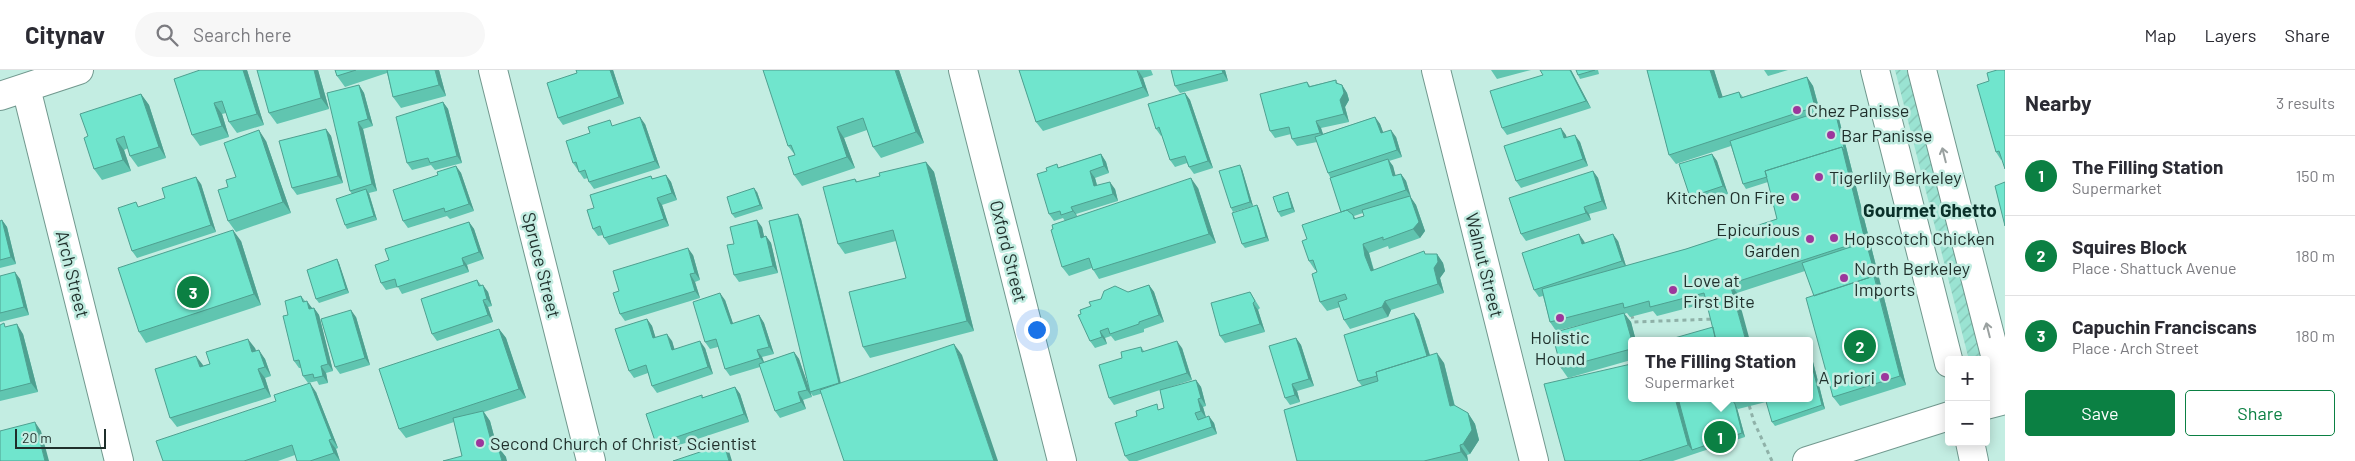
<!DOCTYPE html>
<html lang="en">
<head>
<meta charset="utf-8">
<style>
  :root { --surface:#fff; --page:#f7f7f7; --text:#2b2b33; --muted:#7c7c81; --line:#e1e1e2; --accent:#0b8043 }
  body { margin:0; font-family:Barlow,sans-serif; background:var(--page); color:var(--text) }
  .controls { position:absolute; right:15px; bottom:15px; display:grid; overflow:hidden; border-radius:5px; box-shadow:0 2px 12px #0003 }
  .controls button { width:45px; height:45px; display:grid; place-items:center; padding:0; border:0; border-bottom:1px solid var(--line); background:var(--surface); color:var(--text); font:25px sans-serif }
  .scale { position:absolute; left:15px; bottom:12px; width:91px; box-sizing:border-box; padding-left:5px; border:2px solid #1f2f2b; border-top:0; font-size:14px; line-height:18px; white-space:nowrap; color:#1f2f2b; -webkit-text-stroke:4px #c3ede2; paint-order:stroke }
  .you { position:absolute; left:1036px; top:259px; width:18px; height:18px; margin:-12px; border:4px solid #fff; border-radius:50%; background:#1a73e8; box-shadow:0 0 0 8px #1a73e833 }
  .badge { display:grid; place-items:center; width:32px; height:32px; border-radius:50%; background:var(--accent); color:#fff; font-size:16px; font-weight:700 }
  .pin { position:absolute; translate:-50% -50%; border:2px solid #fff; box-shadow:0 1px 5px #0006 }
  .popup { position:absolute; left:1628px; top:267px; width:185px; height:65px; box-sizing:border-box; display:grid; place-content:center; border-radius:5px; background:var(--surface); filter:drop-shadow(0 1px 4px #0005); font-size:16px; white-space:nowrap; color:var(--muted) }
  .popup b { font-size:19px; color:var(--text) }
  .popup::after { content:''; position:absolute; left:50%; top:100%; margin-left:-10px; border:10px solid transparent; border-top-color:var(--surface) }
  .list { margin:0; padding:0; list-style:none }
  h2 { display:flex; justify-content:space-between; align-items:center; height:65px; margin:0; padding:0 20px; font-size:21px }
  h2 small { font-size:16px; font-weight:400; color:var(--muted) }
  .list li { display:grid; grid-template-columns:32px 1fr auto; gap:15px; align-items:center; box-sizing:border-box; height:80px; padding:0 20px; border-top:1px solid var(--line) }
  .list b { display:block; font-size:19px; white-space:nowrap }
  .list p { margin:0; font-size:16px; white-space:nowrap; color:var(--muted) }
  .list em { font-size:16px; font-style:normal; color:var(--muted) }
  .actions { display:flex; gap:10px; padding:15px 20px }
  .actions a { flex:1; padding:11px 0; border:1px solid var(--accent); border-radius:5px; text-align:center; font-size:18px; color:var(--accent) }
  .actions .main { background:var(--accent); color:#fff }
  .icon { flex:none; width:28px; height:28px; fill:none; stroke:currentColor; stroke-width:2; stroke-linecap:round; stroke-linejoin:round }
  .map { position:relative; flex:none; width:2005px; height:391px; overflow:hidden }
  header { display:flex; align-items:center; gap:30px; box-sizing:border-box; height:70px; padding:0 25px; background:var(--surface); border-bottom:1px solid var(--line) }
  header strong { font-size:24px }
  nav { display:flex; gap:28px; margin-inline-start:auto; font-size:18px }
  .search { width:350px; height:45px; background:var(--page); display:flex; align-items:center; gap:12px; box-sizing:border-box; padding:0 18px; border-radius:28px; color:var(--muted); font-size:19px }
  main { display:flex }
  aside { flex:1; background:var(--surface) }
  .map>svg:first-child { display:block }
</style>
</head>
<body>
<header>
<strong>Citynav</strong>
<div class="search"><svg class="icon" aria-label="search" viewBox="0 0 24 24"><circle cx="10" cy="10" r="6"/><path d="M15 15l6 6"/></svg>Search here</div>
<nav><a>Map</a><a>Layers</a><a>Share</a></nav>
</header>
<main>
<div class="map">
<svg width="2005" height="391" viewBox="0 0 2005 391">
  <defs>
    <pattern id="garden-furrows" width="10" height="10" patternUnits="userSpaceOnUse" patternTransform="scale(1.25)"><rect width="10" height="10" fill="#9ae3d2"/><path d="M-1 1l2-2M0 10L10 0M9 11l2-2" fill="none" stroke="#84c3b4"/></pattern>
  </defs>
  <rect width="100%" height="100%" fill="#c3ede2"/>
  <path fill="url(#garden-furrows)" d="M1895,0H1910L1982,289L1969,290Z"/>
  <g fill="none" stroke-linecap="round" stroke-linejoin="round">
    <g stroke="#71988e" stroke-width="30">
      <path id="minor" d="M493,0L591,391
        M963,0L1062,391
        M1436,0L1534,391
        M26,18L119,391
        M0,26L79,0
        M1986,335L2005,330
        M1807,391L1949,346"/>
    </g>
    <g stroke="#71988e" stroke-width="30">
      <path id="major" d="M1875,0L1949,293
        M1922,0L2005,324
        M1970,372L1974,391"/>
    </g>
    <path stroke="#8fb1a8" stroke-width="3" stroke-dasharray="4 4" stroke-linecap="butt" d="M1623,248L1632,246L1634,252L1714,249
      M1534,272L1556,266
      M1747,328L1754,352L1772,391"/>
    <use href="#minor" stroke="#fff" stroke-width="28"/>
    <use href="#major" stroke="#fff" stroke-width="28"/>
  </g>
  <path fill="#60c5b0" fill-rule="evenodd" d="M247,0L264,55L237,63L229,52L226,43L222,44L229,67L200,76L192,65L174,9Z
    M318,0L329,39L277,54L269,43Z
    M335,0H439L446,26L401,38L393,27L387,3L345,17L337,6Z
    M613,0L624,34L563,55L558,48L577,3Z
    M899,0L924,73L881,88L873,77L867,60L844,68L855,98L802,116L794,105L795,85L788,76Z
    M1019,0H1151L1153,5L1143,8L1149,26L1043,61L1036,52Z
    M1171,0H1225L1228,11L1180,23L1175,16Z
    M1491,0H1531L1497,9Z
    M1571,0L1591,38L1507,65L1502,58L1543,5Z
    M1576,0H1598L1599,4L1580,9L1578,5Z
    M1647,0H1714L1722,27L1739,22L1743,27L1807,7L1813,16L1820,41L1834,37L1837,41L1906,315L1840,336L1833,327L1814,226L1805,201L1737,223L1713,257L1707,233L1657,246L1653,241L1630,247L1627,243L1624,244L1631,252L1636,271H1631V290L1568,308L1561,298L1603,249L1556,261L1550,252L1543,226L1539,227L1534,220L1584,171L1585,173L1618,171L1626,196L1686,179L1777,149L1768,112L1746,119L1743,114L1731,76L1676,94L1669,85Z
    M1764,0H1788L1768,6Z
    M1997,0L2002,89L2001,90L1996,82L1989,11Z
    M1336,10L1338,14L1342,15L1347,23L1349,30L1345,37L1349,52L1321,58L1323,64L1375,47L1380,54L1383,62L1396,67L1402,87L1389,91L1393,96L1395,106L1401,104L1406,111L1411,128L1416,135L1425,161L1420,168L1389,179L1388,176L1369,183L1374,200L1426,184H1437L1443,193L1445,201L1440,208L1444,223L1391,240L1388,247L1350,259L1344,250L1340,237L1327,241L1320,232L1317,202V200H1315L1309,191L1307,169L1341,142L1330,107L1328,103L1317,72L1297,76L1292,69L1291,64L1275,68L1270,61L1307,12L1310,16ZM1363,143L1364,146L1356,149L1354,146Z
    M359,15L364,23L373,56L363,59L377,121L369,123L377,150L347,159L345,155L352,124L350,121Z
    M1185,23L1190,30L1213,98L1194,104L1189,97L1187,93L1175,97L1170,90L1162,65L1161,66L1156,59Z
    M141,24L149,35L166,88L138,97L130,86L128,78L124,80L131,101L102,110L94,99L88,66Z
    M443,32L448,39L462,93L435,100L431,95L412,100L407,93Z
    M645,54L660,98L594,119L589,112L588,108L584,109L573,93L614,56Z
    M326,59L331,66L343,113L297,125L292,118Z
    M1566,65V67L1580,72L1588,96L1521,118L1516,111Z
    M266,71L291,143L236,162L228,151V117Z
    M1101,84L1106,92L1109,103L1095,108L1097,115L1115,119L1118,131L1076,144L1077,147L1198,118L1216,173L1099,209L1092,198L1069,206L1062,197L1053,159L1065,151L1063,148L1054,151L1049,144L1047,101Z
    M1712,84L1717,91L1728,124L1695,134L1690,127Z
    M926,92L934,102L974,261L870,288L863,277L906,208L896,171L845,184L838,174L855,109L858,112L880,106Z
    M456,96L461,103L474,141L450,149L447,146L408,158L403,151Z
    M1242,99L1253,136L1233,142L1231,138Z
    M1593,101L1598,108L1607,139L1589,144L1591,150L1526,171L1521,164Z
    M666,105L671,112L677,130L662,135L669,156L609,175L604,168L603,165L598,166L593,159L594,138L651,106L653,109Z
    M201,114L216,162L137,188L132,181L139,137L165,128Z
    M757,122L763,139L735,148L732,144Z
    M1288,122L1290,127L1295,142L1281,147L1278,142Z
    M1257,135L1259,139L1269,171L1245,178L1242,174Z
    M798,144L801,149L841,313L962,285L813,326L810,322Z
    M2,150L7,157L16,194L0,198V151Z
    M469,152L474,159L484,189L467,195L469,202L402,224L398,217L386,220L381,213L389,190Z
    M762,157L764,167L766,166L771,173L778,203L739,212L734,205V174Z
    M241,171L261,235L146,273L139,262Z
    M693,185L700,210L695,212L700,228L625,251L620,244L619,221Z
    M337,189L339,193L349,223L319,233L316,229Z
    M0,206L20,209L29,245L0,252Z
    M477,210L481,215L488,222L492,236L488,237L493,252L437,271L432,264Z
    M1149,215L1154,222L1164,252L1144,259V262L1115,271L1111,266L1105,268L1107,274L1095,278L1090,271L1081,244L1128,222Z
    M1250,222L1260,238L1258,240L1265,262L1225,273L1220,266Z
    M301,226L305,231L312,238H314L319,245L333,301L326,303L328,313L319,315L317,311L308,313L303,306L301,298H299L294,291L288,245Z
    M725,230L733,254L759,245L764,253L774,284L762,287L764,292L794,282L799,289L812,327L803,330L806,339L780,348L775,341L760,297L730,306L725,299L718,277L710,279L705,272Z
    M1414,243L1419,250L1430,285L1444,293L1455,336L1468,343L1475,354L1479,370L1470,384L1467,385L1468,391H1297L1362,316L1358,311Z
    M356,247L370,295L340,304L335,297Z
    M647,249L652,256L655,267L672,271L674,279L705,278L713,304L657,323L652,316L648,303L634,308L629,301Z
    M0,255L23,264L38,322L0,331Z
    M499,259L506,268L526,328L484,342L490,351L497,377H498L506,387L462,386L454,352L406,368L399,359Z
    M1296,268L1301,275L1314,316L1297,321L1300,332L1290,335L1285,328Z
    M1141,277L1144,281L1182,278L1192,310L1164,319L1196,310L1201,317L1206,336L1203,337L1206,347L1214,353L1217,364L1137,391H1129L1125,386L1160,339L1164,338L1160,320L1114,335L1109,328L1122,288Z
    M255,278L256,281L265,289L271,306L265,308L271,327L177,357L170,348L203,295V296Z
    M1812,288L1825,339L1775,356L1772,352Z
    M735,317L740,324L749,352L661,381L656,374L702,325L703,328Z
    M316,322L338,378L336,379L340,391H297L295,385L278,391H163L276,331Z
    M1631,328H1765L1766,332L1738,339L1737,338L1745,367L1673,391H1565Z"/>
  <path fill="#4ea090" d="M243,0H247L264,55L257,44Z
    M314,0H318L329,39L321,28Z
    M435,0H439L446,26L439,15Z
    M610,0H613L624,34L619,27Z
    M895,0H899L924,73L916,62Z
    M1138,0L1143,8L1149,26L1143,17Z
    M1222,0H1225L1228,11L1223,3Z
    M1570,0H1571L1591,38L1586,31Z
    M1710,0H1714L1726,37L1719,28Z
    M1807,7L1813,16L1821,46L1815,37Z
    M359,15L364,23L373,56L368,49Z
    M1342,15L1347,23L1349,30L1345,37L1349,52L1344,44L1340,30Z
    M1185,23L1190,30L1213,98L1208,91Z
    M141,24L149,35L166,88L159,77Z
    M443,32L448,39L462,93L457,86Z
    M214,33L222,44L229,67L222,56Z
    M1834,37L1837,41L1906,315L1900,306L1866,172L1865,170L1842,77Z
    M640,47L645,54L660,98L655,91Z
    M1375,47L1380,54L1386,70L1381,63Z
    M1316,51L1321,58L1325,70L1320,63Z
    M358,52L363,59L377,121L372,114Z
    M837,57L844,68L855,98L847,87Z
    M1561,58L1566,65L1569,75L1564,68Z
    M326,59L331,66L343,113L338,106Z
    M259,60L266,71L291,143L283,132Z
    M1391,60L1396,67L1402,87L1397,80Z
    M1575,65L1580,72L1588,96L1583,89Z
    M116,69L124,80L131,101L123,90Z
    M1101,84L1106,92L1109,103L1104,96Z
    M1712,84L1717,91L1728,124L1723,116Z
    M1388,89L1393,96L1398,114L1393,106Z
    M926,92L934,102L974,261L967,251Z
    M1240,95L1242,99L1253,136L1250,132Z
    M456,96L461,103L474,141L469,134Z
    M1090,101L1095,108L1099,123L1094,116Z
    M1593,101L1598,108L1607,139L1602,131Z
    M1401,104L1406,111L1411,127L1406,120Z
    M666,105L671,112L677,130L672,123Z
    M196,107L201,114L216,162L211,155Z
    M1191,108L1198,118L1216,173L1209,164Z
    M1110,112L1115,119L1118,131L1113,124Z
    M754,118L757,122L763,139L760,135Z
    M366,119L369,124L377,150L374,146Z
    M1288,122L1290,127L1295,142L1292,138Z
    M1410,126L1416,135L1425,161L1420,168L1413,159Z
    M657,128L662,135L669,156L664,149Z
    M1257,135L1259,139L1269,171L1266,167Z
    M1071,137L1076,144L1078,148L1073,141Z
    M1584,137L1589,144L1591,150L1586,143Z
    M798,144L801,149L842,319L839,315Z
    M2,150L7,157L16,194L11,187Z
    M757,150L762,157L766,175L761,168Z
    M469,152L474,159L484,189L479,182Z
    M233,160L241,171L261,235L254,224Z
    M1579,164L1584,171L1587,181L1582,174Z
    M1613,164L1618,171L1627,199L1622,191Z
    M766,166L771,173L778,203L773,196Z
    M1363,174L1369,183L1372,195L1377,210L1371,201L1365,186Z
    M688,178L693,185L700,210L695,203Z
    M1437,184L1443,193L1445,201L1440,208L1444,223L1438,214L1434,198Z
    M462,188L467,195L469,202L464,195Z
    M337,189L339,193L349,223L346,219Z
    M15,202L20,209L29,245L24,237Z
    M690,204L695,212L700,228L695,221Z
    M1730,214L1737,223L1750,271H1746Z
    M483,215L488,222L492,236L487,229Z
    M1149,215L1154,222L1164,252L1159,245Z
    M720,223L725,230L736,262L731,254Z
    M483,230L488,237L493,252L488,245Z
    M307,231L312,238L314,246L309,239Z
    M1385,231L1391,240L1388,247L1382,237Z
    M1253,233L1258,240L1265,262L1260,254Z
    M314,238L319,245L333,301L328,294Z
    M351,240L356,247L370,295L365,288Z
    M1414,243L1419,250L1433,296L1428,289Z
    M1624,243L1631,252L1636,271H1632Z
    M759,245L764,253L774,284L769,277Z
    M647,249L652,256L658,275L653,268Z
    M17,254L23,264L38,322L31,313Z
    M499,259L506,268L526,328L519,319Z
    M1100,261L1105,268L1107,274L1102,267Z
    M667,264L672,271L677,287L672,280Z
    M1296,268L1301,275L1314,316L1309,309Z
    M248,269L255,278L259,291L252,282Z
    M700,271L705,278L713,304L708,297Z
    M1177,271L1182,278L1192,310L1187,303Z
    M954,274L962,285L998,391H994Z
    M259,280L265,289L271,306L265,297Z
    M757,280L762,287L765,295L760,288Z
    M794,282L799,289L812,327L807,320Z
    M1437,283L1444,293L1457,346L1450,336Z
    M1809,284L1812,288L1825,339L1822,335Z
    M196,286L203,295L207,306L200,297Z
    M321,296L326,303L328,313L323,306Z
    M258,299L265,308L271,327L265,318Z
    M1196,310L1201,317L1206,336L1201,328Z
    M310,313L316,322L338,378L332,369Z
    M1292,314L1297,321L1300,332L1295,325Z
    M735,317L740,324L749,352L744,344Z
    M798,322L803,330L806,339L801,332Z
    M1675,328H1679L1692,380L1688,375Z
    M1198,329L1203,337L1206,348L1201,341Z
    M1735,334L1737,338L1745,367L1742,363Z
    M483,341L490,351L500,388L493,378Z
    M1468,343L1475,354L1479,370L1470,384L1463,374Z
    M1209,346L1214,353L1217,364L1212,357Z
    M35,352L41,361L49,391H45Z
    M329,370L336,379L340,391L334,383Z
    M724,374L729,381L732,391H729Z
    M1460,375L1467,385L1468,391L1461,382Z
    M498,377L506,387L507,391H502Z"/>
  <path fill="#70e5cd" stroke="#4ea090" d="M200,0H243L257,44L229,52L222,31L214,33L222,56L192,65L174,9Z
    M257,0H314L321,28L269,43Z
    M335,0H356L337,6Z
    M387,0H435L439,15L393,27Z
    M576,0H610L619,27L558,48L547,13L577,3Z
    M763,0H895L916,62L873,77L863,48L837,57L847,87L794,105L788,87L795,85L791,75L788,76Z
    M1019,0H1137L1143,17L1036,52Z
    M1171,0H1222L1223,3L1175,16Z
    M1540,0H1570L1586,31L1502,58L1490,21L1543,5Z
    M1576,0H1595L1578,5Z
    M1647,0H1710L1719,28L1739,22L1741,28L1807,7L1815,37L1669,85Z
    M1997,0H2005V99L1999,81L1996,82L1977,15L1989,11L1987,3Z
    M1336,10V13L1342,15L1344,23L1340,30L1344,44L1316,51L1320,63L1292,69L1289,57L1270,61L1260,24L1307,12L1309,17Z
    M359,15L368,49L358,52L372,114L350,121L327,23Z
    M1185,23L1208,91L1189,97L1185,86L1170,90L1159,57L1156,59L1148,34Z
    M141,24L159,77L130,86L124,66L116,69L123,90L94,99L84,68L88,66L80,44Z
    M443,32L457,86L430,93L428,88L407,93L396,47Z
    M1834,37L1845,82L1842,77L1765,101L1767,107L1743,114L1730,71Z
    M640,47L655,91L589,112L585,100L579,102L576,92L573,93L566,71L590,63L588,57L610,50L612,56Z
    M1375,47L1381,63L1391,60L1397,80L1328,103L1315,67Z
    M1561,58L1564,68L1575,65L1583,89L1516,111L1504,76Z
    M326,59L338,106L292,118L279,71Z
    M259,60L283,132L228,151L218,120L228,117L226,110L236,107L224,73Z
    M1842,77L1865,170L1730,214L1746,271H1716L1704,223L1650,237L1649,231L1624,238L1623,233L1550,252L1542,219L1686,179L1777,149L1765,101Z
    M1101,84L1104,96L1090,101L1094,116L1110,112L1113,124L1071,137L1073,141L1061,145L1060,141L1049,144L1037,104L1047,101L1046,98L1057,94L1058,98Z
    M1712,84L1723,116L1690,127L1679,94Z
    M1388,89L1393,106L1401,104L1406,120L1341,142L1330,108Z
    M926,92L967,251L863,277L849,222L906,208L893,160L838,174L823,117L855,109L856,112L880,106L879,103Z
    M1240,95L1250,132L1231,138L1219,101Z
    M456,96L469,134L445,142L444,138L403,151L393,120L438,105L437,102Z
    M1593,101L1602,131L1584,137L1586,143L1521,164L1509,128Z
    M666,105L672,123L657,128L664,149L604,168L600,156L593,159L587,140L594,138L590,125L651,106L652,109Z
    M196,107L211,155L132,181L118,138L136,132L138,137L165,128L162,118Z
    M1191,108L1209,164L1093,200L1089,188L1062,197L1051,160L1053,159L1052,155Z
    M2005,112V156L1995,116Z
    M754,118L760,135L732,144L727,127Z
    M366,119L374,146L345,155L336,129Z
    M1288,122L1292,138L1278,142L1273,127Z
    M1410,126L1419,152L1413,159L1383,170V167L1363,174L1365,186L1371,201L1424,181L1425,184H1437L1438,192L1434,198L1438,214L1385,231L1382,237L1344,250L1338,232L1347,229L1345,224L1320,232L1312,204L1317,202L1313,190L1309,191L1302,171L1307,169L1302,155L1347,140L1353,145L1354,149L1364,146L1362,140Z
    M1257,135L1266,167L1242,174L1232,143Z
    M798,144L839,313L810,322L769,151Z
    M2,150L11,187L0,190V151Z
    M757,150L761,168L766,166L773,196L734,205L727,175L734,174L730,157Z
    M469,152L479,182L462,188L464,195L397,217L395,209L381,213L375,195L389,190L385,179Z
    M233,160L254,224L139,262L118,198Z
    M1579,164L1582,174L1613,164L1622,191L1534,220L1522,183Z
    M1866,172L1876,208L1874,206L1814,226L1802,193Z
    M688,178L695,203L690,204L695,221L620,244L613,223L619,221L613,201Z
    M337,189L346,219L316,229L307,200Z
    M15,202L24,237L0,243V206Z
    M1874,206L1900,306L1833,327L1806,228Z
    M477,210L479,216L483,215L487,229L483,230L488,245L432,264L421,229Z
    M1149,215L1159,245L1139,252V254L1110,264L1108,258L1100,261L1102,267L1090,271L1078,245L1081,244L1080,240L1091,236L1089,232L1101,229L1104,221L1115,216L1128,222Z
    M1250,222L1255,231L1253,233L1260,254L1220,266L1211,233Z
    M720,223L731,254L759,245L769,277L757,280L760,288L725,299L716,269L705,272L693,232Z
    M301,226L303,232L307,231L309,239L314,238L328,294L321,296L323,306L314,308L313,304L303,306L299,290L294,291L283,246L288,245L285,231Z
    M351,240L365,288L335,297L321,249Z
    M1414,243L1427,286L1376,302L1377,306L1358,311L1344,265Z
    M1624,243L1632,271L1631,279L1561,298L1552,263Z
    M647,249L653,268L667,264L672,280L700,271L708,297L652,316L646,295L629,301L615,259Z
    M4,253L5,257L17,254L31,313L0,321V255Z
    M1713,257L1716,271H1664Z
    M499,259L519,319L399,359L379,299Z
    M1296,268L1309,309L1292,314L1295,325L1285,328L1269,276Z
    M248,269L252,282L259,280L265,297L258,299L265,318L170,348L155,299L196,286L200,297L210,294L206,282Z
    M1177,271L1187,303L1109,328L1099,295L1122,288L1121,282L1141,277L1142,282Z
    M954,274L994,391H844L820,320Z
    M794,282L807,320L798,322L801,332L775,341L759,294Z
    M1437,283L1450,336L1454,335L1468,343L1472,360L1463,374L1460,375L1461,382L1424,391H1297L1284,340L1378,311L1376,302Z
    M1809,284L1822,335L1772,352L1765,328H1809Z
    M1631,294V328H1675L1688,375L1639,391H1565L1544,314Z
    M1196,310L1201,328L1198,329L1201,341L1195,343L1198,350L1209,346L1212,357L1125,386L1115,353L1137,346L1136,341L1157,334L1158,340L1164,338L1160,320Z
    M310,313L332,369L329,370L334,383L310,391H297L292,375L244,391H163L156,371L276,331L274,325Z
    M735,317L744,344L656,374L646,344L702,325V328Z
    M1678,328H1731L1735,334L1742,363L1692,380Z
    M483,341L493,378L498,377L502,391H443L462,386L453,348Z
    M35,352L45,391H0V361Z
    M724,374L729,391H673Z"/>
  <defs><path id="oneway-shaft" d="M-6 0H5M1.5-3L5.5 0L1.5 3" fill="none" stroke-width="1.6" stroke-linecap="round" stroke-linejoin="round" transform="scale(1.25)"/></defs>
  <g stroke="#9aa1a0">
    <use href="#oneway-shaft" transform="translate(1944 85) rotate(-104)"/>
    <use href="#oneway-shaft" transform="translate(1988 260) rotate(-104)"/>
  </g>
  <g fill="#9c379c" stroke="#c3ede2" stroke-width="2">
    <circle cx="1797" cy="40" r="5"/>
    <circle cx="1831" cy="65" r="5"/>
    <circle cx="1819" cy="107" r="5"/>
    <circle cx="1795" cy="127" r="5"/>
    <circle cx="1834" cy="168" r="5"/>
    <circle cx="1810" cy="169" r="5"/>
    <circle cx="1844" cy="208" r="5"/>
    <circle cx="1673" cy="220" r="5"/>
    <circle cx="1560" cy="248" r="5"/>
    <circle cx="1885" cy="307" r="5"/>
    <circle cx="480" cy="373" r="5"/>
  </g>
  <g text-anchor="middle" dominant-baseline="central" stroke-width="5" stroke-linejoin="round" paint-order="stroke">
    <g font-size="18" fill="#1f2f2b" stroke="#c3ede2" text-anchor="start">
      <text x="1807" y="40">Chez Panisse</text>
      <text x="1841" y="65">Bar Panisse</text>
      <text x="1829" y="107">Tigerlily Berkeley</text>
      <text x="1785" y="127" text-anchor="end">Kitchen On Fire</text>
      <text x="1800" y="159" text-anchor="end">Epicurious<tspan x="1800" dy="21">Garden</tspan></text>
      <text x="1844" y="168">Hopscotch Chicken</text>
      <text x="1854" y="198">North Berkeley<tspan x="1854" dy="21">Imports</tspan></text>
      <text x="1683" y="210">Love at<tspan x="1683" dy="21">First Bite</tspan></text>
      <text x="1560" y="267" text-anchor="middle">Holistic<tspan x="1560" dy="21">Hound</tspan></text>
      <text x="1875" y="307" text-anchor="end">A priori</text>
      <text x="490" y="373">Second Church of Christ, Scientist</text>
    </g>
    <g font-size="18" fill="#1f2f2b" stroke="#c3ede2">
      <text transform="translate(1009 181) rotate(76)">Oxford Street</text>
      <text transform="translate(542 195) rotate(76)">Spruce Street</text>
      <text transform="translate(1485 195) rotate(76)">Walnut Street</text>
      <text transform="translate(73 204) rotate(76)">Arch Street</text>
    </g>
    <g font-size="19" font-weight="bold" fill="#0a312a" stroke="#c3ede2">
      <text x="1930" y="139">Gourmet Ghetto</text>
    </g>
  </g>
</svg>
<div class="controls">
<button>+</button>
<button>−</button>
</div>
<div class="scale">20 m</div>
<div class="you"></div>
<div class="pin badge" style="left:1720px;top:367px">1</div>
<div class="popup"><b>The Filling Station</b>Supermarket</div>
<div class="pin badge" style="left:1860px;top:276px">2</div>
<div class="pin badge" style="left:193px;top:222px">3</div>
</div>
<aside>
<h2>Nearby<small>3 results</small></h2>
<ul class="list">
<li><span class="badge">1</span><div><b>The Filling Station</b><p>Supermarket</p></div><em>150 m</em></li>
<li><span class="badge">2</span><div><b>Squires Block</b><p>Place · Shattuck Avenue</p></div><em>180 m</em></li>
<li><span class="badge">3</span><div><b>Capuchin Franciscans</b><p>Place · Arch Street</p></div><em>180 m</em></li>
</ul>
<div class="actions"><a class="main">Save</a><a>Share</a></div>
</aside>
</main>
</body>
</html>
